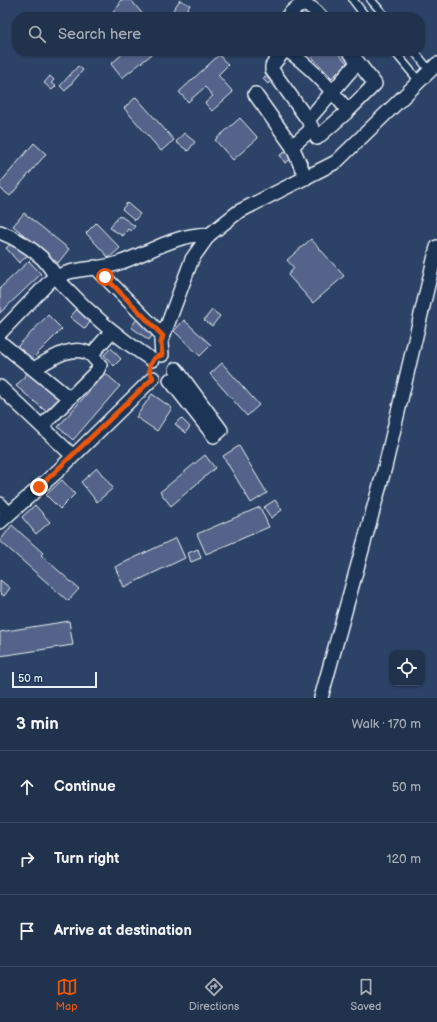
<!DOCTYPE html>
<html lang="en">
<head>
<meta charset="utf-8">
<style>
  :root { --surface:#21324c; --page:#293a53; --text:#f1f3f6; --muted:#a2aab5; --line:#3e4d64; --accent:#ea580c }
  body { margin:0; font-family:"Balsamiq Sans",sans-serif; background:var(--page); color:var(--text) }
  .controls { position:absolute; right:12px; bottom:12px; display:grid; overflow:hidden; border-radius:8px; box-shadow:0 1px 3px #0004 }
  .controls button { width:36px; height:36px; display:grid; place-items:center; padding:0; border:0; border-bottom:1px solid var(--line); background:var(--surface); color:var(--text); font:20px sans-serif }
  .scale { position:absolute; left:12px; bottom:10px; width:85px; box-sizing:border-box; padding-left:4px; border:2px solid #e8f1f8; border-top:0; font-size:11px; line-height:14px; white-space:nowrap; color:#e8f1f8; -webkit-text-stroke:3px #1d3557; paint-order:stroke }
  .stop { position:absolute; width:12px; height:12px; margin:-9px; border:3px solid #ea580c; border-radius:50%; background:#fff }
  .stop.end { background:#ea580c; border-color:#fff; box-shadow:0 1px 4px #0008 }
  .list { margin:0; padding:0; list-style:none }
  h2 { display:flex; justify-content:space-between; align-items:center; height:52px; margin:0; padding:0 16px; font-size:17px }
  h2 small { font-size:13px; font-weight:400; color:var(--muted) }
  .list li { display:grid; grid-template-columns:26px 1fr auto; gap:12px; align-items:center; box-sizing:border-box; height:72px; padding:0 16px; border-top:1px solid var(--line) }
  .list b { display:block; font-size:15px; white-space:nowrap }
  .list em { font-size:13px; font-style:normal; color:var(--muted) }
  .icon { flex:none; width:22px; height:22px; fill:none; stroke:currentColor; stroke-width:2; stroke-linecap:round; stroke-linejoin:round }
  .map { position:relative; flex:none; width:437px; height:698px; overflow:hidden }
  .search { position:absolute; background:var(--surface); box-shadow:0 1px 3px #0004; left:12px; right:12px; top:12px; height:44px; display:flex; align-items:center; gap:10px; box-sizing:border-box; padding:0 14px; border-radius:16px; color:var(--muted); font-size:15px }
  .sheet { height:268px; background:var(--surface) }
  nav { display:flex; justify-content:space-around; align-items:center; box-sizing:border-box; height:56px; border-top:1px solid var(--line); background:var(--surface); font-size:11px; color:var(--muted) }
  nav a { display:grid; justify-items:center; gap:2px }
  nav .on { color:var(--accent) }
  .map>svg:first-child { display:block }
</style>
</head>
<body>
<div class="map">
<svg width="437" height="698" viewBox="0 0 437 698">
  <rect width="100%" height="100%" fill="#2c4266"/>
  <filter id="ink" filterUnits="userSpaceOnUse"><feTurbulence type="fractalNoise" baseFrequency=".025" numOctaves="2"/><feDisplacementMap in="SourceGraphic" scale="8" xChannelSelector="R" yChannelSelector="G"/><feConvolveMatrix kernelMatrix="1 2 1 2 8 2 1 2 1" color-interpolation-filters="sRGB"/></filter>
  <g filter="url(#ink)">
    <path fill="#53648a" stroke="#e8f1f8" d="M121,0H131L145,17H109L120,4L119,2Z
      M180,0L190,5L182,17H168Z
      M126,51H156L122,78L111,64Z
      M306,51H336L347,63L332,78Z
      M219,55L228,65L218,75L233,92L212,111L205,103L213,96L205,87L188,102L179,92Z
      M78,66L83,70L65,91L60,86Z
      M50,76L54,80L51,83L56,86L52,90L44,83Z
      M265,76L271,81L268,84L263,79Z
      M136,97L174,140L161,151L124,108Z
      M240,118L258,138L233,160L215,140Z
      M184,133L195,142L188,151L176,142Z
      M34,143L46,154L10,196L0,188V183Z
      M287,151L292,158L285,163L280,155Z
      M127,203L140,214L135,220L122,209Z
      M24,213L69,249L58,263L13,226Z
      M119,215L135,226L131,231L128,229L123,236L110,228Z
      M96,223L120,248L109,258L86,233Z
      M311,239L344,276L313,303L288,275L294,268L287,260Z
      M15,240L28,255L19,263L6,248Z
      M29,261L41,274L0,313V288Z
      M79,307L93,318L85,329L70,317Z
      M212,310L220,316L212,326L204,320Z
      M48,315L62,329L30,361L16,348Z
      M137,319L155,331L149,340L131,327Z
      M184,320L211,345L200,356L174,331Z
      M111,348L121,359L114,366L104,355Z
      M222,363L259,405L247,416L210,374Z
      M30,370L62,397L48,413L16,386Z
      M105,373L120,386L73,440L58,427Z
      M152,394L172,408L157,431L136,417Z
      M181,418L190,427L185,433L175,424Z
      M239,446L267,493L251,503L223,456Z
      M205,455L215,468L171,506L160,492Z
      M97,468L113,488L97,502L81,482Z
      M62,480L75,494L60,509L46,495Z
      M275,500L282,510L271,518L264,507Z
      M35,505L50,522L36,534L22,517Z
      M260,507L269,527L206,554L197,534Z
      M12,525L43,553L41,555L79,589L68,601L0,541Z
      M176,538L185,558L124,587L115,567Z
      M198,549L201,558L191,562L188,553Z
      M0,580L10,588L4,596L0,593Z
      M69,621L73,645L0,656V632Z"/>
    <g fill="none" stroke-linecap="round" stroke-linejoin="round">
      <g stroke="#e8f1f8" stroke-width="10">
        <path id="lane" d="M353,0L366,17
          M371,0L386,17
          M394,51L419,81
          M414,51L430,71"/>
      </g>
      <g stroke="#e8f1f8" stroke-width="16">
        <path id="street" d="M287,17C300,1 309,2 321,17
          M284,51L272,66V70L308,120L317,138L348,111L375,84L349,51
          M288,51C311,67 331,89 348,111
          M255,94L292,146L306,178
          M308,120L358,62
          M292,146L312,129
          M0,232C15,238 30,247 42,258C50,266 56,278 65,287C91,315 120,339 152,360
          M95,267L163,336
          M0,333L51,280C72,266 96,271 119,263C149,253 177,233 209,235
          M0,342L69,398
          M91,355L112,331
          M162,355L161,342L192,259L209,235L238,212L336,162L437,64
          M34,369C49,360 74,342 91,355C94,357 97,362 100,365L97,371L42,426
          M170,380L214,436L221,430L176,369
          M0,387L73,456
          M0,504L9,514
          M0,522L59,470L153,378
          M321,698L385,467L437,247"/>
      </g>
      <use href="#lane" stroke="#1d3557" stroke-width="7"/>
      <use href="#street" stroke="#1d3557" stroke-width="13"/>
    </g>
  </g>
  <g fill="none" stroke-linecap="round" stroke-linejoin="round" filter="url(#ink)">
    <path stroke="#ea580c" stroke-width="5" d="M39,487L153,378C146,368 150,358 162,355L161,342L163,336L105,277"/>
  </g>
</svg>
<div class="controls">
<button><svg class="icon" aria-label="locate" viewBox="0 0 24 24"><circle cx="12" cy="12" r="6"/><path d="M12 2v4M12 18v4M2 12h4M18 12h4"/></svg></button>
</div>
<div class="scale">50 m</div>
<div class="stop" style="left:105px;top:277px"></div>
<div class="stop end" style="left:39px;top:487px"></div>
<div class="search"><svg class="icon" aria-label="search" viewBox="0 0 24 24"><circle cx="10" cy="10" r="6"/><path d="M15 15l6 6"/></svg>Search here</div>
</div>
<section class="sheet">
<h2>3 min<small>Walk · 170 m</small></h2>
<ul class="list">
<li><svg class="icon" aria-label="ahead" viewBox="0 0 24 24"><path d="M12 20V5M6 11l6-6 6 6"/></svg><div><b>Continue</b></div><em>50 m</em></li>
<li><svg class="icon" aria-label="right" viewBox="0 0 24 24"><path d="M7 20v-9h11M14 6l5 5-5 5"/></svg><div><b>Turn right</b></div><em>120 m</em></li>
<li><svg class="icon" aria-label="arrive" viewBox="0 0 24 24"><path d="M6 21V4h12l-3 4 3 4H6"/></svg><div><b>Arrive at destination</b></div></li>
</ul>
</section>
<nav>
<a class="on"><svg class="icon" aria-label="map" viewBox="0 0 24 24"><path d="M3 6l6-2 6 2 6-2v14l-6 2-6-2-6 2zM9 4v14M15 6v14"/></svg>Map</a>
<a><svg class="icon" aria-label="directions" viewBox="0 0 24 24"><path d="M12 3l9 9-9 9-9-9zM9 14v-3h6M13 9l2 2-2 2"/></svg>Directions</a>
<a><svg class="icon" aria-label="saved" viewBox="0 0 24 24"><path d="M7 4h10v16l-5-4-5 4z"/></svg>Saved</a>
</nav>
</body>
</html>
